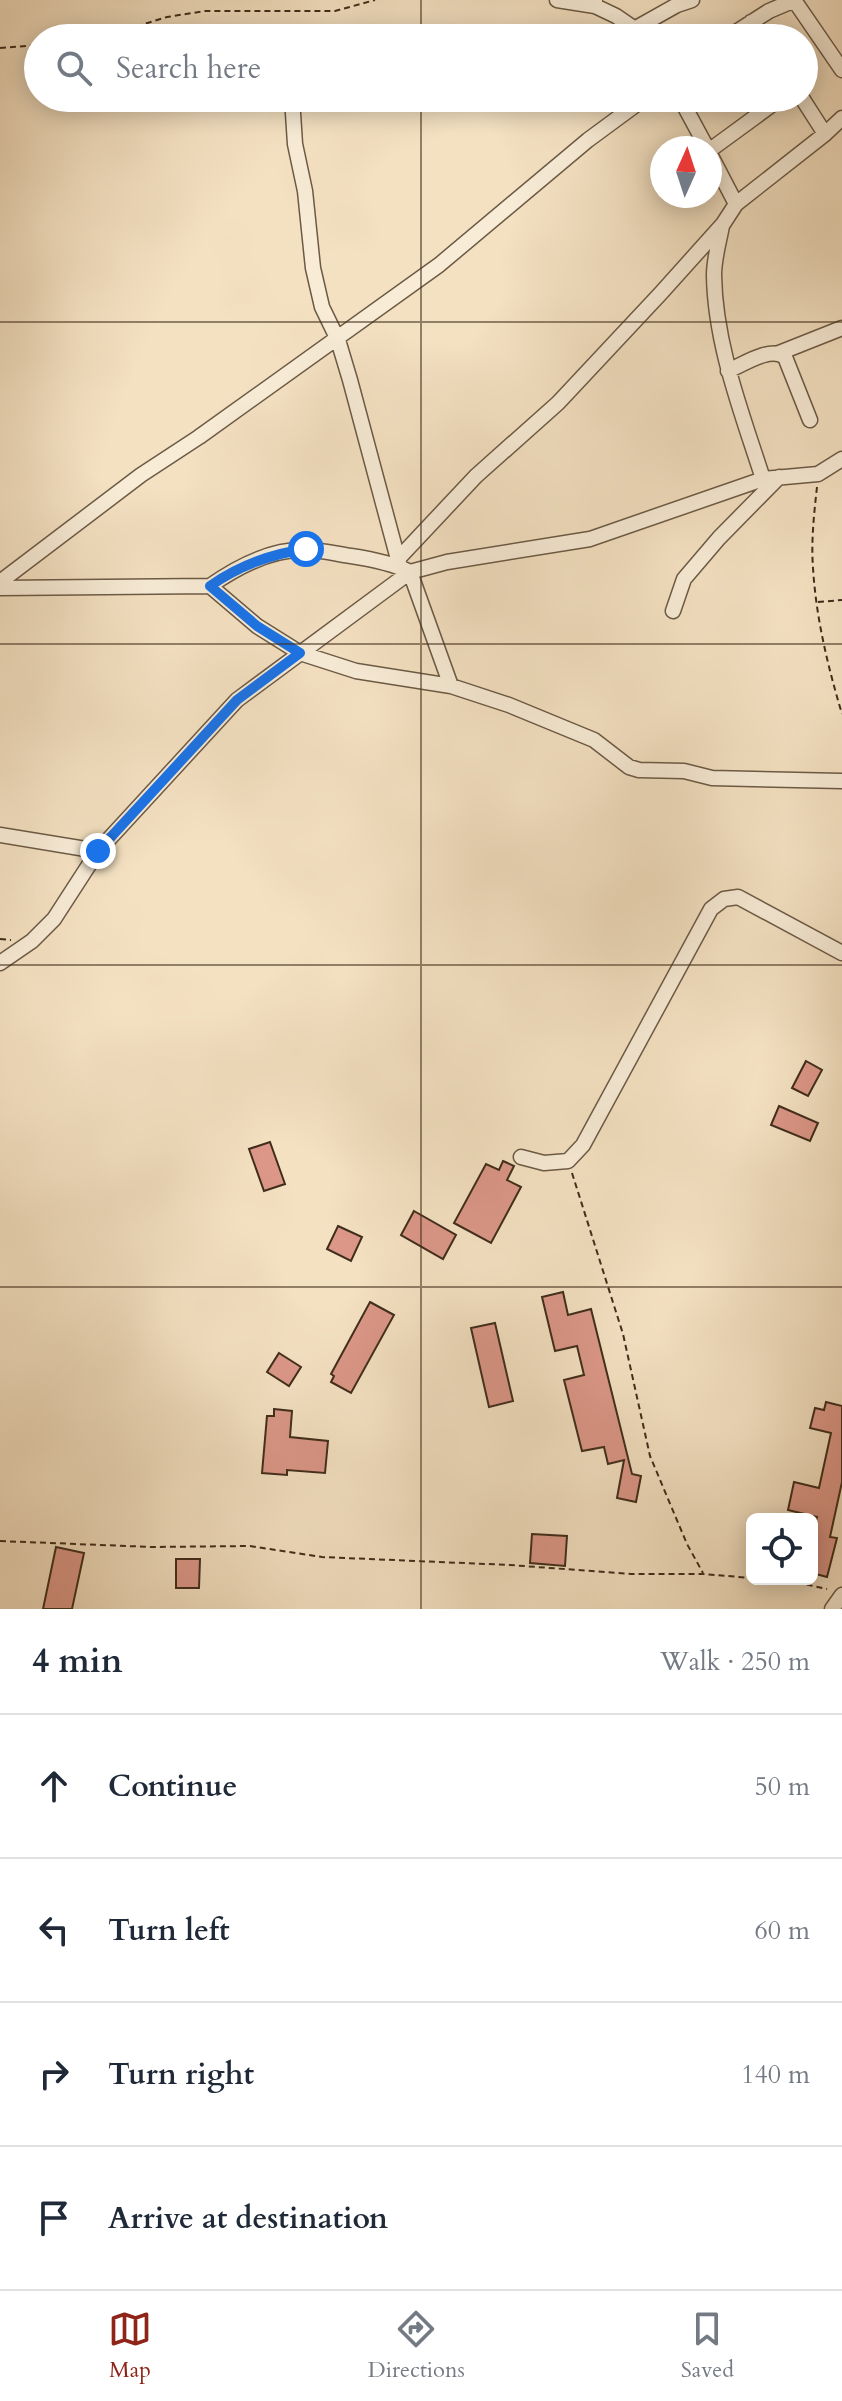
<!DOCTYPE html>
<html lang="en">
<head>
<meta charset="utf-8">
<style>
  :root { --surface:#fff; --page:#f2f2f3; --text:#1f2937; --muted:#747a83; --line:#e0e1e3; --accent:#8f2418 }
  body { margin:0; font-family:Cardo,serif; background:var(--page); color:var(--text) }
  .controls { position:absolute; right:24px; bottom:24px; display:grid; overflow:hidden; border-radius:12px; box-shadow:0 4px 20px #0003 }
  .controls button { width:72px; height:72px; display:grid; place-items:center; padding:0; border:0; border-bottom:2px solid var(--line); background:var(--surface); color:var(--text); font:40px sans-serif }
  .compass { position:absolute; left:650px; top:136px; width:72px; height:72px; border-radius:50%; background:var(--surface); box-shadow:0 4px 20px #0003; rotate:3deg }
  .stop { position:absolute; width:24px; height:24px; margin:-18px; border:6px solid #1a73e8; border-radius:50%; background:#fff }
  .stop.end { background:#1a73e8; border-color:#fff; box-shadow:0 2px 8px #0008 }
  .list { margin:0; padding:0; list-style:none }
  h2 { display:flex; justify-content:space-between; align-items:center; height:104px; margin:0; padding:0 32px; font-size:34px }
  h2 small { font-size:26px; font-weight:400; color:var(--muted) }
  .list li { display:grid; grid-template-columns:52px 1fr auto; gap:24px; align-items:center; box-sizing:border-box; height:144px; padding:0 32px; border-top:2px solid var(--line) }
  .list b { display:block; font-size:30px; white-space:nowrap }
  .list em { font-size:26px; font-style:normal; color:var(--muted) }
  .icon { flex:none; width:44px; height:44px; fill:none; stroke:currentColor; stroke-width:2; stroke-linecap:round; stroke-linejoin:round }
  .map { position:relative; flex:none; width:842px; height:1609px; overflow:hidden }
  .search { position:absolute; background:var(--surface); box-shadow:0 4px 20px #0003; left:24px; right:24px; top:24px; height:88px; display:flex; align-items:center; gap:20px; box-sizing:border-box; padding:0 28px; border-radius:44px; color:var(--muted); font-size:30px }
  .sheet { height:680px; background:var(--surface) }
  nav { display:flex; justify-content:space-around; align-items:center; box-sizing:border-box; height:112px; border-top:2px solid var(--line); background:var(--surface); font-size:22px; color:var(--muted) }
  nav a { display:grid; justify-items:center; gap:4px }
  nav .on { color:var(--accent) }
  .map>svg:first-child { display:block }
</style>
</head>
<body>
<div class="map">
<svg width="842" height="1609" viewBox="0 0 842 1609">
  <rect width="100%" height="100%" fill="#f4e1c2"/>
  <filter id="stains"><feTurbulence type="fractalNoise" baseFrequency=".0025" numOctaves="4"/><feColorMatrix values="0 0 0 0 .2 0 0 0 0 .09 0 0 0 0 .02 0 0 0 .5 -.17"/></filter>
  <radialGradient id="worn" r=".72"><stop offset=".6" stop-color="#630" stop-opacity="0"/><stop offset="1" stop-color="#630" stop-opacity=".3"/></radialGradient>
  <path fill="#dc9788" stroke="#3f2d1b" stroke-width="2" d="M806,1061L822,1070L808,1096L792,1088Z
    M779,1106L818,1123L810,1141L771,1125Z
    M270,1142L285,1184L264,1191L249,1149Z
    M503,1161L514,1166L507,1180L521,1187L491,1243L454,1223L486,1164L499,1170Z
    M414,1211L456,1235L443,1259L401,1235Z
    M338,1226L362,1237L351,1261L327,1249Z
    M563,1292L568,1315L591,1309L632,1474L641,1476L636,1502L617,1498L624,1460L608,1464L604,1447L582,1451L564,1380L584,1375L577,1346L555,1351L542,1297Z
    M370,1302L394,1315L351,1393L331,1382L334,1376L331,1374Z
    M495,1323L513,1401L489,1407L471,1328Z
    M279,1353L301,1367L289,1386L267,1372Z
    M826,1402L842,1406V1482L830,1537L837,1538L827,1577L812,1573V1535L817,1517L788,1510L794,1482L819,1488L831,1433L810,1428L815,1408L824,1410Z
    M274,1409L292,1411L290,1437L328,1441L325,1473L287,1470V1475L262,1473L267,1416H274Z
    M532,1534L567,1536L565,1566L530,1563Z
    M56,1547L84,1553L72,1609H43Z
    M176,1559H200L199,1588H176Z"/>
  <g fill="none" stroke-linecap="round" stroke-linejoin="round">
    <g stroke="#6c5a45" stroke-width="17">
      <path id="street" d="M557,0L595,6
        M595,0V6L616,16L648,38
        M794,0L842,70
        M751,22L762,38
        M636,28L677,5L692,0
        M727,38L769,11L795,0
        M292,98L295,144L305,191L313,268L322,307L338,340L350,380L399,563
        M680,98L707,148
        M802,98L825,134
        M710,150L781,98
        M710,154L736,204
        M722,226C719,242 714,259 714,275C715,345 742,413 763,479
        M779,353L842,328
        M728,371C744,364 770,346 785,357L810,420
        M398,559L476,476L558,403L661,293L723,224L736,204L825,134L842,118
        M0,582L141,475L199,437L439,265L588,140L645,98
        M210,586L257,626L300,653L356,671L451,686L509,705L594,740L629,767L639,770L684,771L712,778L842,781
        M0,588L210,586C237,567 273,548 308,550C322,550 336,554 351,556C371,559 392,563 410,572L451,686
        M673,611L684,579L719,538L779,477
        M0,835L98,851
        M0,963L32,941L54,919L98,851L237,700L410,572L447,562L590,539L763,479L818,474L842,459
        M521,1157L544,1163L568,1161L583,1145L711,909L724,899L738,897L842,953
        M832,1609L842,1595"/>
    </g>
    <path stroke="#3f2d1b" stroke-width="2" stroke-dasharray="6 4" stroke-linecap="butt" d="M98,38L167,17L205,11H335L375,0
      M0,48L38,45
      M817,487C814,514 811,541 813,568C816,618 828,667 842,714
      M818,602L842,600
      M0,939L11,940
      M572,1173L623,1334L650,1456L687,1544L703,1573
      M0,1541L152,1547L250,1546L322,1557L510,1565L631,1574H703L752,1578
      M757,1579L804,1584L827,1589"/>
    <use href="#street" stroke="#f8ecd7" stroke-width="14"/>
  </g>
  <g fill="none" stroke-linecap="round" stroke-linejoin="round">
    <path stroke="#1a73e8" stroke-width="10" d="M98,851L237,700L300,653L257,626L210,586C240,565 270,554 306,549"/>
  </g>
  <path fill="none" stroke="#3f2d1b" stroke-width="2" stroke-opacity="0.55" d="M421,0V38M421,98V1609M0,322H842M0,644H842M0,965H842M0,1287H842"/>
  <rect width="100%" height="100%" filter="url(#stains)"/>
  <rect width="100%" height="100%" fill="url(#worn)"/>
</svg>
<div class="controls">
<button><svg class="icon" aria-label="locate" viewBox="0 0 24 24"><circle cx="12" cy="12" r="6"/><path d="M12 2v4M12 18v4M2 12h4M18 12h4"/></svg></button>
</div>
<svg class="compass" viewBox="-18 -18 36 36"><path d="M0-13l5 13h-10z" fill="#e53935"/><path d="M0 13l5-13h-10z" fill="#747a83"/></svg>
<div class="stop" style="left:306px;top:549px"></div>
<div class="stop end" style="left:98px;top:851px"></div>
<div class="search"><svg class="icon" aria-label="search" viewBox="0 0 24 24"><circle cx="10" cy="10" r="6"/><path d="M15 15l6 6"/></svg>Search here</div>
</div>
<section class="sheet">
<h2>4 min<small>Walk · 250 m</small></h2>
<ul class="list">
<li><svg class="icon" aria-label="ahead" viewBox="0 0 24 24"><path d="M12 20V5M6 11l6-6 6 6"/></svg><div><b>Continue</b></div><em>50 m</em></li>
<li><svg class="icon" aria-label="left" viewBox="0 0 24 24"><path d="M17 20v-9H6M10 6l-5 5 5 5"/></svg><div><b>Turn left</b></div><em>60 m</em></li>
<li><svg class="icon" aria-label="right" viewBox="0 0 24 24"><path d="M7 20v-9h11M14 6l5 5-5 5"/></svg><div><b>Turn right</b></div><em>140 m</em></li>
<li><svg class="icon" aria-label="arrive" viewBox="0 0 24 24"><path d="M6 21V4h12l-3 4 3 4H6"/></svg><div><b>Arrive at destination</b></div></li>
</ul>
</section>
<nav>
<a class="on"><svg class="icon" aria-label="map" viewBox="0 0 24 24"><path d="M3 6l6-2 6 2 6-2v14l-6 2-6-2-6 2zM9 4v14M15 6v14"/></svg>Map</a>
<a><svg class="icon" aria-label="directions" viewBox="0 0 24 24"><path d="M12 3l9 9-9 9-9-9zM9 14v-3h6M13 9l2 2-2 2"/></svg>Directions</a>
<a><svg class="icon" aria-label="saved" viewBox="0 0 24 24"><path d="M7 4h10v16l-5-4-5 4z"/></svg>Saved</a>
</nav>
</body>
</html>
